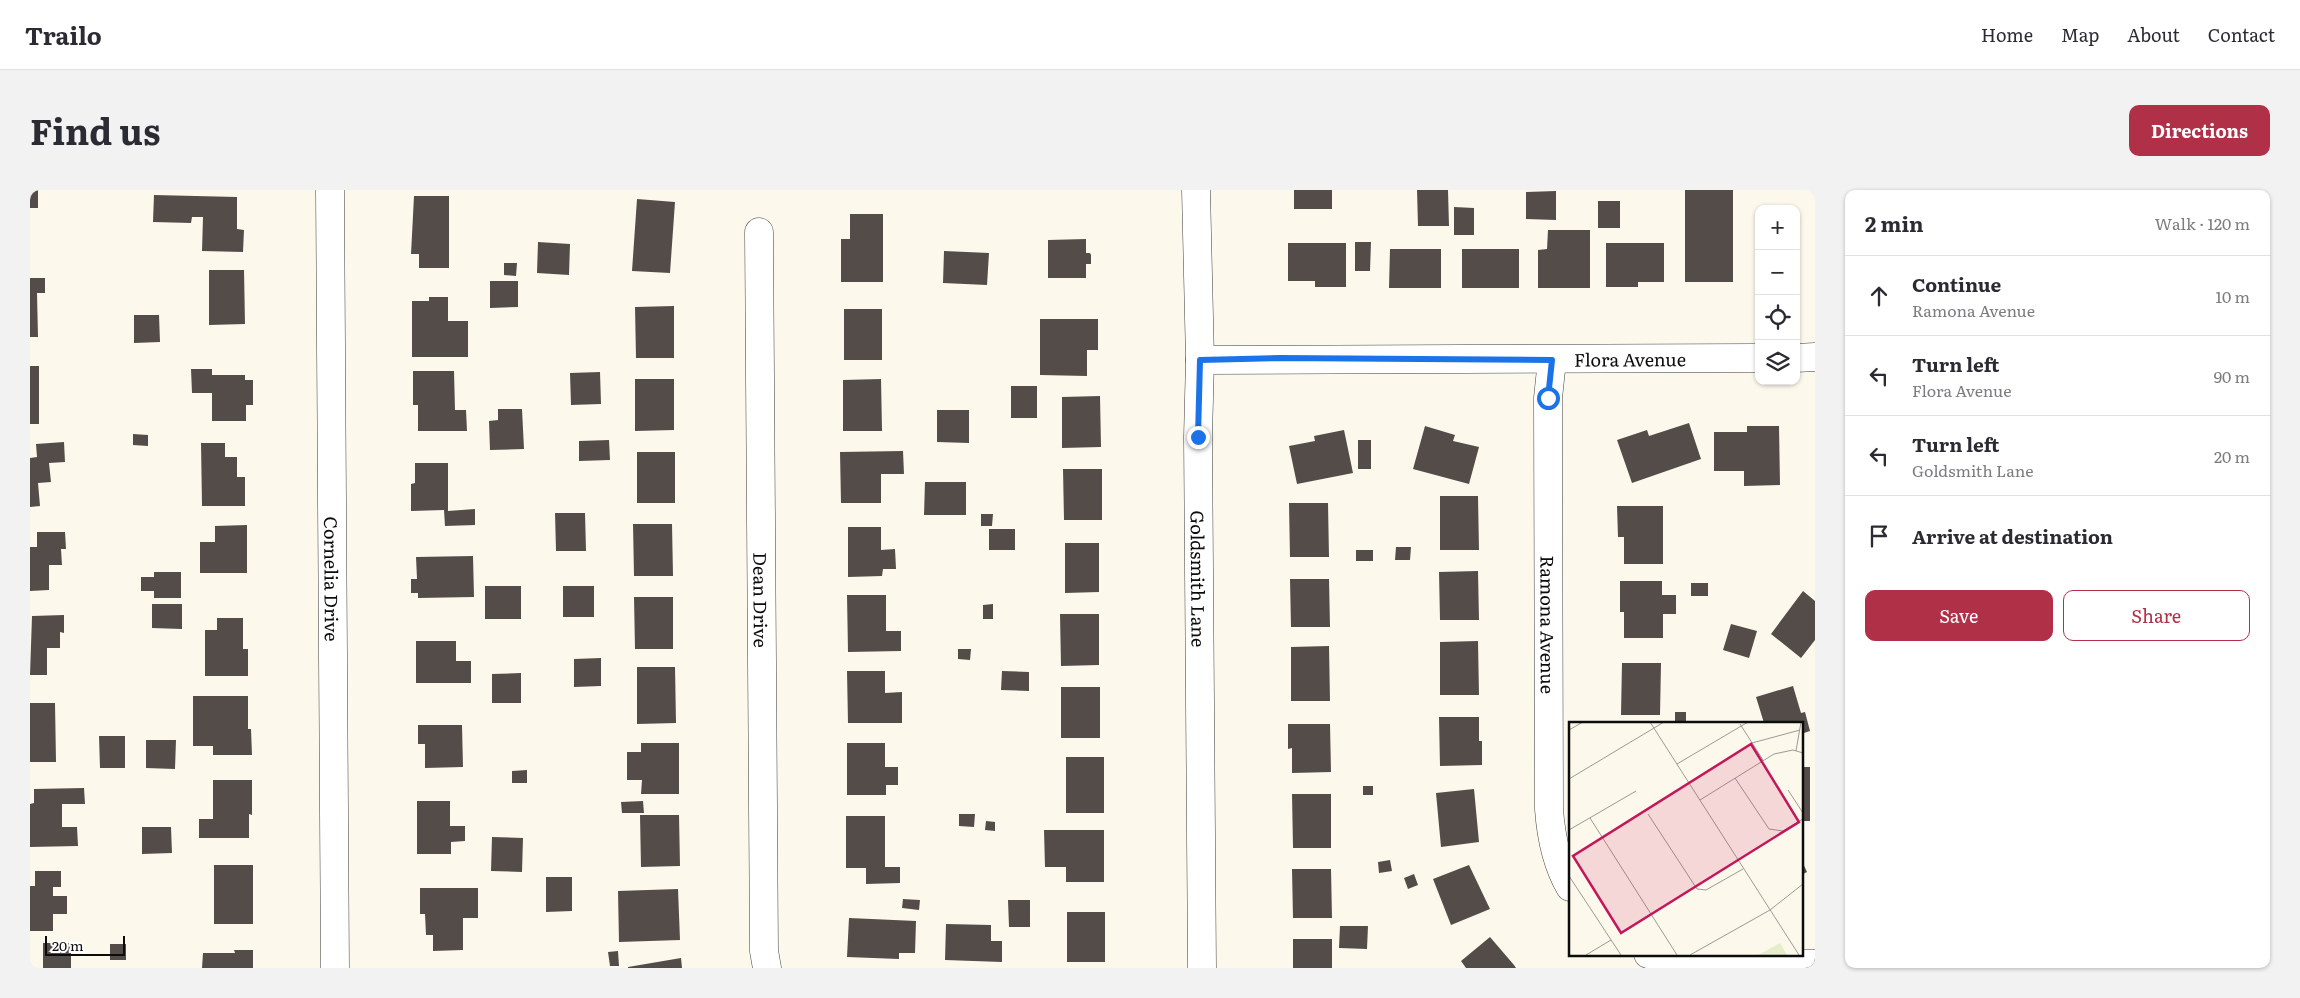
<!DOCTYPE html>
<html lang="en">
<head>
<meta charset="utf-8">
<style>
  :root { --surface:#fff; --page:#f2f2f3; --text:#2b2b33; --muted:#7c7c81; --line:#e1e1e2; --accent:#b03047 }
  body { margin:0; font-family:Literata,serif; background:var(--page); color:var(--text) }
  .controls { position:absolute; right:15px; top:15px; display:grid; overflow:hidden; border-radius:10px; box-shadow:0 1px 4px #0004 }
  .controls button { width:45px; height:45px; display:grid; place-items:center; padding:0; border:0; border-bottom:1px solid var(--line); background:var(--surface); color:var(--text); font:25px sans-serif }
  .scale { position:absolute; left:15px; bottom:12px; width:80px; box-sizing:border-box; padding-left:5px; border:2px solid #0c0c0c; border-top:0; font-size:14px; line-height:18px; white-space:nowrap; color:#0c0c0c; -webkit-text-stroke:4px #fff; paint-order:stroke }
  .stop { position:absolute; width:15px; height:15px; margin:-11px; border:4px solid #1a73e8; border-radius:50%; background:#fff }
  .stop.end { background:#1a73e8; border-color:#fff; box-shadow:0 1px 5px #0008 }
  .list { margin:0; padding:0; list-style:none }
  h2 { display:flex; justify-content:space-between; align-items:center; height:65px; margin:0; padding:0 20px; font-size:21px }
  h2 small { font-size:16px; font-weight:400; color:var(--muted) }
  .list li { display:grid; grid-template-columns:32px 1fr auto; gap:15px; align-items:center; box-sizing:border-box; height:80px; padding:0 20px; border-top:1px solid var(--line) }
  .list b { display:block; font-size:19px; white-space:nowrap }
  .list p { margin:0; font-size:16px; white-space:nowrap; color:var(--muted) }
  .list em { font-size:16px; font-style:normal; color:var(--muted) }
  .actions { display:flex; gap:10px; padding:15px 20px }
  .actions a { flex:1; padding:11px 0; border:1px solid var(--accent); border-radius:10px; text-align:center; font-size:18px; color:var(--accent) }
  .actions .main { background:var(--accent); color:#fff }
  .icon { flex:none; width:28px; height:28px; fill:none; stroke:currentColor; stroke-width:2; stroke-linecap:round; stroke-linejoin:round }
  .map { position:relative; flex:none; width:1785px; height:778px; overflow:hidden; border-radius:10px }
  header { display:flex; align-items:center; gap:30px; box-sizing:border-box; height:70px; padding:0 25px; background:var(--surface); border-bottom:1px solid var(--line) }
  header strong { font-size:24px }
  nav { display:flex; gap:28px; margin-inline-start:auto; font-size:18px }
  .intro { display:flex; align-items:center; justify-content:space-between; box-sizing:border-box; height:120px; padding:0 30px }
  h1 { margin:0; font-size:35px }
  .button { padding:12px 22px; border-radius:10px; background:var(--accent); color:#fff; font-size:18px; font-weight:700 }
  main { display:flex; gap:30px; padding:0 30px }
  aside { flex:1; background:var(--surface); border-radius:10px; box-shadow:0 1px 4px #0004 }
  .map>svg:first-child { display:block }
</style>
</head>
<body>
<header>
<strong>Trailo</strong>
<nav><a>Home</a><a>Map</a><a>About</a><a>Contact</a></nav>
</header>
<div class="intro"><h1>Find us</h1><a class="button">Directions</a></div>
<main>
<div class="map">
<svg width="1785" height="778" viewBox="0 0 1785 778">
  <rect width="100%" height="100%" fill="#fdf8ec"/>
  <path fill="#544c49" d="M0,0H8V18H0Z
    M1264,0H1302V19H1264Z
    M1387,0H1418L1419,36H1388Z
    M1655,0H1703V92H1655Z
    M1526,1V30L1496,29V2Z
    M124,5L207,7V39L214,40L213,62L172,61L173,27H162L161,33L123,32Z
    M384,6H419V78H389V64H381Z
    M607,9L645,12L640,83L602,81Z
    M1568,11H1590V38H1568Z
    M1424,17L1444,18V45H1424Z
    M820,24H853V92H811V49H820Z
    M1518,40H1560V98H1508V60L1517,59Z
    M1056,49V63H1060L1061,65V74H1056V88H1018V50Z
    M508,52L540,54L539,85L507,83Z
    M1325,52H1341L1340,81H1325Z
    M1258,53H1316V97H1285V91H1258Z
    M1576,53H1634V92H1608V97H1576Z
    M1360,59H1411V98H1359Z
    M1432,59H1489V98H1432Z
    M914,61L959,63L957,95L913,93Z
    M474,73H487L486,86L474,85Z
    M179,80H214L215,134L179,135Z
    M0,88H15V103H7L8,147H0Z
    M460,91H488V117L460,118Z
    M399,107H418V131H438V167H382V111H399Z
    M644,116V168H606L605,117Z
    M814,119H852V170H814Z
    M104,125H129L130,152L104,153Z
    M1010,129H1068V160H1057V186L1010,185Z
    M0,176H9V234H0Z
    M161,179H182V185H215V190H223V215H216V231H182V203H162Z
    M383,181H424L425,220H436L437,241H388V215H383Z
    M570,182L571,214L541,215L540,183Z
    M605,189H644V240L605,241Z
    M851,189L852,241H813V190Z
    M981,196H1007V228H981Z
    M1070,206L1071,257L1032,258V207Z
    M468,219H492L494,259L460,260L459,231L468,230Z
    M907,220H939V253L907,252Z
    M1659,233L1671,269L1602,293L1587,250L1617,240L1619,246Z
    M1395,236L1425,245L1423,251L1449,257L1439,294L1383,279Z
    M1717,236H1749L1750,295L1714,296V281H1684V242H1717Z
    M1314,240L1323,283L1267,294L1259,256L1285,251L1284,246Z
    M103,244L118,245V256L103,255Z
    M579,250L580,270L549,271V251Z
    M1328,250H1341V279H1328Z
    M34,252L35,272L19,273L21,292L8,293L10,316L0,317V268L7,267L6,254Z
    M171,253H195V267H207V287H215V316H172Z
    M873,261L874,284H851V313H811L810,262Z
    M607,262H645V313H607Z
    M385,273H418V321L445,319V335L415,336L414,320L381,321V294L385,293Z
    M1033,279H1072V330H1034Z
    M895,292H936V325H894Z
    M1410,306H1448L1449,360H1410Z
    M1259,313H1298L1299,367H1260Z
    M1587,316H1633V374H1594V347H1588Z
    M525,323H555L556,361H526Z
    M951,324H963L962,336H951Z
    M603,334H642L643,386H604Z
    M217,335V383H170V352H185V336Z
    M818,337H851V360L865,359L866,379H853L852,386L818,387Z
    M959,339H985V360H959Z
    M7,342H35L36,359H31L32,375H19V400L0,401V357H7Z
    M1035,353H1069V402L1035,403Z
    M1366,357H1381L1380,370H1365Z
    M1326,360H1343V371H1326Z
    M443,366L444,407L388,408V403H381V389H387L386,367Z
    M1448,381L1449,430H1410L1409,382Z
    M124,382H151V408H124V401H111V387H124Z
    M1260,389H1299L1300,437H1261Z
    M1590,391H1632V405H1646V424H1633V448H1594V422H1590Z
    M1661,393H1678V406H1661Z
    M455,396H491V429H455Z
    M533,396H564V427H533Z
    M1773,401L1785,411V450L1771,468L1741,444Z
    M817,405H856V441H871V461L818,462Z
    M604,407H643V459H605Z
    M122,414H152V439L122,438Z
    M963,414V429H953V415Z
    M1030,424H1069V475L1031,476Z
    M34,425V443L30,442V458H17V485H0L2,426Z
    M187,428H213V459H218V486H175V440H187Z
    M1701,434L1727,441L1719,468L1693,460Z
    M386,451H426V471H441V493H386Z
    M1448,451L1449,505H1410V452Z
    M1299,456L1300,511H1261V457Z
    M928,459H941L940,470L928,469Z
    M571,468V496L544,497V469Z
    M1592,473H1631L1630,525H1591Z
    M607,477H645L646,533L607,534Z
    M817,481H855V503L872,502V533H818Z
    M972,481L999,482V501L971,500Z
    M491,483V513H462V484Z
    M1763,496L1771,523L1775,522L1780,541L1771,544V533H1734L1726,507Z
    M1031,497H1070V548H1031Z
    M163,506H218V539H221L222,565H183V556H163Z
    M0,513H25L26,572H0Z
    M1645,522H1656V532H1645Z
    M1409,527H1449V551H1452V575L1410,576Z
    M1258,534H1300L1301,582L1262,583V558L1258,559Z
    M388,535H432L433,577L395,578V554H388Z
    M69,546H95V578H70Z
    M116,550H146L145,579L116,578Z
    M611,553H649V604H611L612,590H597V562H611Z
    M817,553H855V577H868V595H856V605H817Z
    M1036,567H1074V623H1036Z
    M1771,577H1780V631H1771Z
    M497,580V593H482V581Z
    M183,590H222V625L219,624V648H169V629H183Z
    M1333,596H1343V605H1333Z
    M54,598L55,614H32V637H47L48,656L0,657V614L4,613V599Z
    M1444,599L1449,652L1411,657L1406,603Z
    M1262,604H1301V658H1263Z
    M387,611H420V636H435V651L421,652V664H387Z
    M613,611L614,623H592L591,612Z
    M929,624H945L944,637L929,636Z
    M610,625H649L650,676L611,677Z
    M816,626H855V677H870V693L836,694V678H816Z
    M956,631L965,632V641L955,640Z
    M112,637H141L142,663L112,664Z
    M1014,640H1074V692H1036V677H1015Z
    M462,647L493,648L492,682L461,681Z
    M1771,669L1777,682L1771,685Z
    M1360,670L1362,681L1349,683L1348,672Z
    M184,675H223V734H184Z
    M1439,675L1460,719L1421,735L1403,689Z
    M1262,679H1301L1302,728H1263Z
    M5,681H31V697H23V706H37V724H23V741H0V696H5Z
    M1384,684L1388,695L1378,699L1374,688Z
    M516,687H542V721L516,722Z
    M390,698H448V728H433V760L403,761V745H396L395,724H390Z
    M648,699L650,750L589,752L588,701Z
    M873,709L890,710L889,720L872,718Z
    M978,710H1000V737H979Z
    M1037,722H1075V772H1037Z
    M819,728L886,731L885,763H869V769L817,767Z
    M916,734L961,735V751H972V772L915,770Z
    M1310,736H1338L1337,759L1309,758Z
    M1460,747L1484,775L1486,778H1436L1431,771Z
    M1263,749H1302V778H1263Z
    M13,753H41V778H13Z
    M80,754H96V770H80Z
    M204,760H223V778H172L173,763H205Z
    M588,761L589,776H580L578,762Z
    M651,768L652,778H598V777Z"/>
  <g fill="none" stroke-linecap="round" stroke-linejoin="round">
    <g stroke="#3f3f3f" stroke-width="29">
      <g id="minor">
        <path id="s1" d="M300,0L305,778"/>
        <path id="s2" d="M1166,0L1170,170L1168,247L1172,778"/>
        <path id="s3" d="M729,42L734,761L737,778"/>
        <path d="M1766,168L1785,167"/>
        <path id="s4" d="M1170,170L1729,168"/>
        <path id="s5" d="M1522,170L1518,208L1519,619C1521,647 1526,673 1540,697"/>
        <path d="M1618,764L1656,774H1785"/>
      </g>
    </g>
    <use href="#minor" stroke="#fff" stroke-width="28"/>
  </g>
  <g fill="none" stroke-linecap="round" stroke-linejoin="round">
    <path stroke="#1a73e8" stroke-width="6" d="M1168,247L1170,170L1249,168L1522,170L1518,208"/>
  </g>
  <g text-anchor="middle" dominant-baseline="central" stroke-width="5" stroke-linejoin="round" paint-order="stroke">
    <g font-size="18" fill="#0c0c0c" stroke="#fff">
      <text stroke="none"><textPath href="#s4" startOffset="430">Flora Avenue</textPath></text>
      <text stroke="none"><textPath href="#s1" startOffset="389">Cornelia Drive</textPath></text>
      <text stroke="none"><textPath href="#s2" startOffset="389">Goldsmith Lane</textPath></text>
      <text stroke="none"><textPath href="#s3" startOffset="368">Dean Drive</textPath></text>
      <text stroke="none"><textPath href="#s5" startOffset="265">Ramona Avenue</textPath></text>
    </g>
  </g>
  <g transform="translate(1539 532)">
    <rect width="234" height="234" fill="#fdf8ec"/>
    <path d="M211,221L218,233H189L191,232Z" fill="#e5edca"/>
    <path fill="none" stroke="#9d9a92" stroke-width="1" d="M81,0L230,233M171,2L194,38M0,8L14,0M183,21L231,8M227,29L232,0M108,42L179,0M166,56L200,107L214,109L234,97M0,57L95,0M219,68L234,91M131,78L205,32L224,28L234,31M79,92L128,167L137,168L174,147M21,96L108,233M0,108L67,69M0,154L52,233M17,233L42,218M121,233L201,188L234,162"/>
    <path fill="#c2185b" fill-opacity="0.15" stroke="#c2185b" stroke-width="2.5" d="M182,22L230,100L52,211L4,134Z"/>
    <rect width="234" height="234" fill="none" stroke="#0c0c0c" stroke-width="2.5"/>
  </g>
</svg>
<div class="controls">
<button>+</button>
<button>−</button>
<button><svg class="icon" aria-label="locate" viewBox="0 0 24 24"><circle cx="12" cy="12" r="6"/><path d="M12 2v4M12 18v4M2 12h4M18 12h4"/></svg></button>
<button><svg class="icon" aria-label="layers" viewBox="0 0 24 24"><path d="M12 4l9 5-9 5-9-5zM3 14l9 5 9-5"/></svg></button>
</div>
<div class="scale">20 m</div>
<div class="stop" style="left:1518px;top:208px"></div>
<div class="stop end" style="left:1168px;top:247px"></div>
</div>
<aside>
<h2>2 min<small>Walk · 120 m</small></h2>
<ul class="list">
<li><svg class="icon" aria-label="ahead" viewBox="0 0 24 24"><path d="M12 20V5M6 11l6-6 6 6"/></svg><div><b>Continue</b><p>Ramona Avenue</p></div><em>10 m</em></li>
<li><svg class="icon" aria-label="left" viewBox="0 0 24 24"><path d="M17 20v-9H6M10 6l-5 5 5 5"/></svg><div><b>Turn left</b><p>Flora Avenue</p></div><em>90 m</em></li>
<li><svg class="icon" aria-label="left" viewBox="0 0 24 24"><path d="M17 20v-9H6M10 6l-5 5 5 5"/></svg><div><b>Turn left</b><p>Goldsmith Lane</p></div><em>20 m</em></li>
<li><svg class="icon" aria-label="arrive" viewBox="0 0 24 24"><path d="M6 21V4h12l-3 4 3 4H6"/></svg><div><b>Arrive at destination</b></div></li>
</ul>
<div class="actions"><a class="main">Save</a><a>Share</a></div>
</aside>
</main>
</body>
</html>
